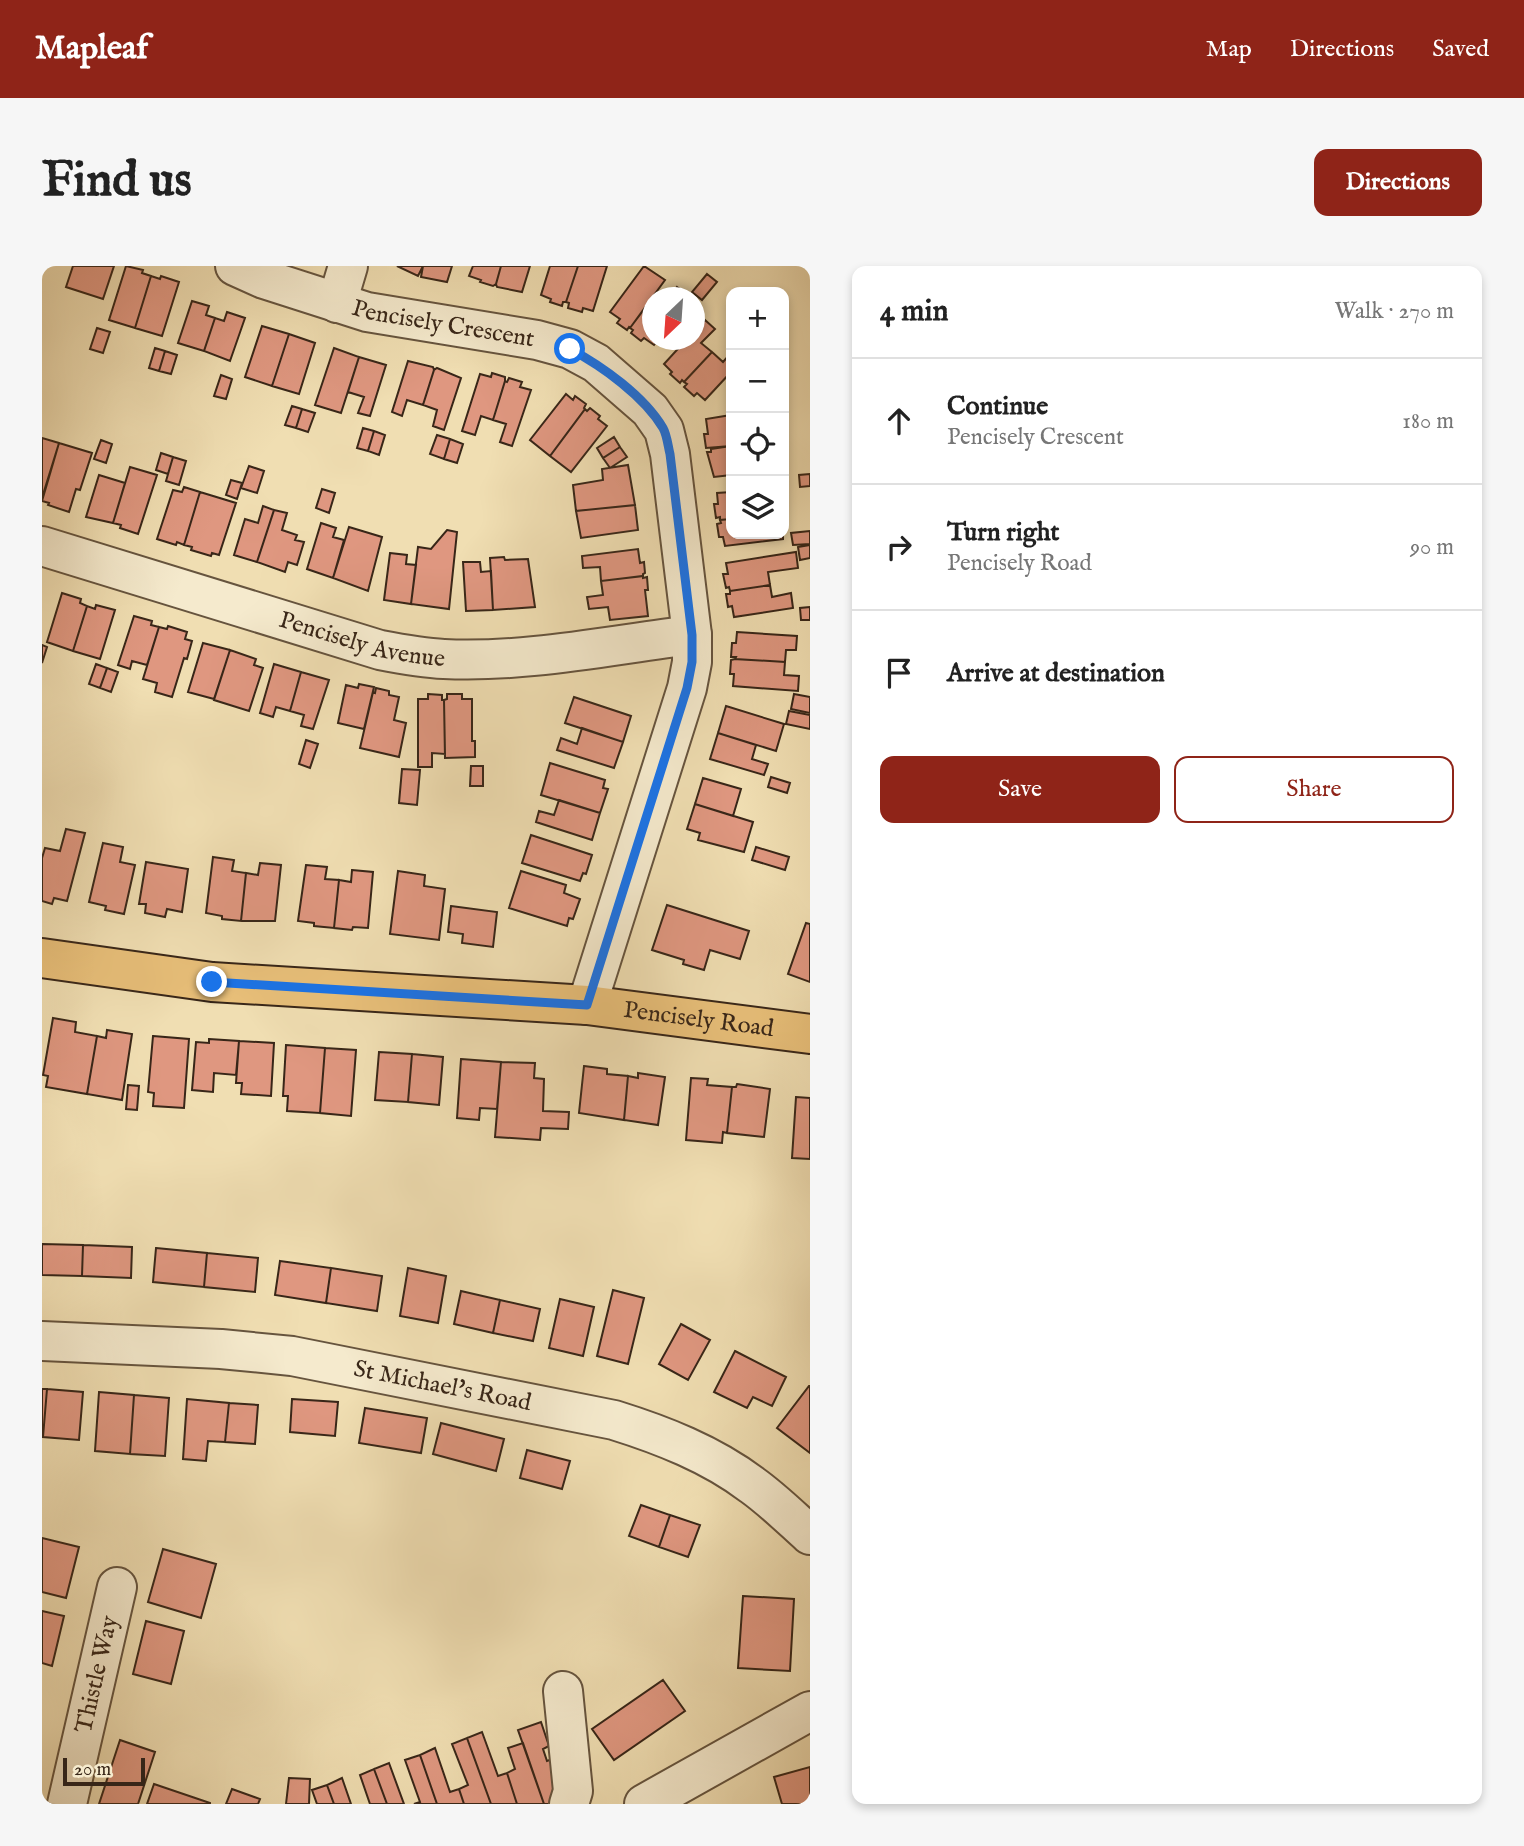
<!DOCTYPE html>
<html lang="en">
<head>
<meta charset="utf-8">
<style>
  :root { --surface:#fff; --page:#f6f6f6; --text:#222; --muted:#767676; --line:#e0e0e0; --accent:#8f2418 }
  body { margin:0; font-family:"IM FELL English",serif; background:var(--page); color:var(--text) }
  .controls { position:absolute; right:21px; top:21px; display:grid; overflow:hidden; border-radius:14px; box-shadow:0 4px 10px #0003 }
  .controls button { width:63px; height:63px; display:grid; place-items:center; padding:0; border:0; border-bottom:2px solid var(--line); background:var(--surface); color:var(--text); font:35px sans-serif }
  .compass { position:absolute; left:600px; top:21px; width:63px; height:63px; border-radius:50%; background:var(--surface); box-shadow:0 4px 10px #0003; rotate:205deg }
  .scale { position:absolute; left:21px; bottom:18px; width:82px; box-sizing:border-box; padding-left:7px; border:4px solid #382618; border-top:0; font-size:19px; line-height:24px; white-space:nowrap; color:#382618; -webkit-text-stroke:5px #f5eacd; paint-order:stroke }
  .stop { position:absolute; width:21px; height:21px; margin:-16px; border:5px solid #1a73e8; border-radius:50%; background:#fff }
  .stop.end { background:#1a73e8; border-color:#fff; box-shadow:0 2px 7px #0008 }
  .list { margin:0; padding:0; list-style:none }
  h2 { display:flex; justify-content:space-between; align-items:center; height:91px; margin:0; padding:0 28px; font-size:30px }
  h2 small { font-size:23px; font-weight:400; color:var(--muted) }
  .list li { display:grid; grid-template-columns:46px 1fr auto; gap:21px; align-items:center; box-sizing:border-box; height:126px; padding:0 28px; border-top:2px solid var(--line) }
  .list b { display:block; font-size:26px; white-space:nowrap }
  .list p { margin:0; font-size:23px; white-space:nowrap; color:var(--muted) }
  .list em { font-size:23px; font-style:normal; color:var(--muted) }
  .actions { display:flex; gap:14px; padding:21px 28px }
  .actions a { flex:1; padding:16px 0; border:2px solid var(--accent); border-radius:14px; text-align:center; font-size:24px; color:var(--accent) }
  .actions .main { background:var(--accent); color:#fff }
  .icon { flex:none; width:38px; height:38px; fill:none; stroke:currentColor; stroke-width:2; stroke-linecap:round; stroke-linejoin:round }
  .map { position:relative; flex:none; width:768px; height:1538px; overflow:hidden; border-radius:14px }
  header { display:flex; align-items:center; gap:42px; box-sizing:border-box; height:98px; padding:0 35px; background:var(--accent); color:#fff }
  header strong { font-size:33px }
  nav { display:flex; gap:38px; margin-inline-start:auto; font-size:24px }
  .intro { display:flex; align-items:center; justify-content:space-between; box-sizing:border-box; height:168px; padding:0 42px }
  h1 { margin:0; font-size:49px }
  .button { padding:18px 32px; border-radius:14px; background:var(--accent); color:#fff; font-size:24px; font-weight:700 }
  main { display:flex; gap:42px; padding:0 42px }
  aside { flex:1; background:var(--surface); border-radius:14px; box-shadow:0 4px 10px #0003 }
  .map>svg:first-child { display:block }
</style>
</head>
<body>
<header>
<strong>Mapleaf</strong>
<nav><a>Map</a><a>Directions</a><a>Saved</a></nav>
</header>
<div class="intro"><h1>Find us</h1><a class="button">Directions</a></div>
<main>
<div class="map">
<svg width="768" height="1538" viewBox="0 0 768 1538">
  <rect width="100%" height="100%" fill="#f0deb2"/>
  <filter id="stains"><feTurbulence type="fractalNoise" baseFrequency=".00286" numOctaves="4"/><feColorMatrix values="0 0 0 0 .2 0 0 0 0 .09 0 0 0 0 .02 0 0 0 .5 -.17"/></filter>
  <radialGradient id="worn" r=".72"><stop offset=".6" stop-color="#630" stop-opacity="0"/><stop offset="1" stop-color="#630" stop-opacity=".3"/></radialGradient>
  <path fill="#df9780" stroke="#382618" stroke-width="2" d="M31,0H72L61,33L24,21Z
    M84,0L101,4L100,7L109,10L93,62L67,54Z
    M355,0H381L376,10Z
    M381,0H410L405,16L379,11Z
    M431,0H459L454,18L451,20L438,16L439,14L427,10Z
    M459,0H488L480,26L455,21L454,18Z
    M508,0H536L524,36H521L520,40L508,36L509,33L499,29Z
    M536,0H565L551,45L541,42L540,46L526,42L527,37L524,36Z
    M602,0L623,14L588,62L587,61L585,64L575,57L578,53L568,46Z
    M665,8L675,16L660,34L650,26Z
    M109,10L118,13L119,10L137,16L120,70L93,62Z
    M635,21L648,30L647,32H627Z
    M612,30L614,32H610V74H616L612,79L602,72L599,75L589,67L591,64L588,62Z
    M150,35L167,40L164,49L173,52L162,85L136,77Z
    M185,46L203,52L188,95L162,85L173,52L182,55Z
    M653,47L662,55L652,65V48Z
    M663,54L673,63L659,77L670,86L642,116L640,114L638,117L628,108L630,106L622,98L644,74H652V65Z
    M220,60L247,68L230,120L203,111Z
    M55,62L68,66L61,87L48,83Z
    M247,68L273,77L257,128L230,120Z
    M113,82L123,85L117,105L107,102Z
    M292,82L317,91L299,147L273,139Z
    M123,85L135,89L129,108L117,105Z
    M670,86L681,96L689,87V106L663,134L655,127L652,130L642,121L645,118L642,116Z
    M317,91L344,99L328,150L316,147L322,131L306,126Z
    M366,95L391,101L392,104L381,139L365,134L360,150L350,146Z
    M395,102L419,112L402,164L391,160L395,144L381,139L392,104Z
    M450,107L463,111V115L451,154L439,150L433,169L420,165L438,108L449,111Z
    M179,109L190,113L184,133L172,130Z
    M467,112L480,116L478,121L489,124L470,180L458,176L464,158L451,154L463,115L465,116Z
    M524,128L531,134L533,130L544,138L542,142L543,143L508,190L488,174Z
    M250,140L260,143L254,162L243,159Z
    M548,142L558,150L556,153L565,160L529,206L508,190L543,143L545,145Z
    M260,143L273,147L266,166L254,162Z
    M689,149V180L664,182L662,168H666L664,153Z
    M321,162L332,165L326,185L315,182Z
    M332,165L343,169L337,189L326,185Z
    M395,169L408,173L402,193L388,188Z
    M572,171L578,181L561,192L555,182Z
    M0,172L17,177L0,232Z
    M408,173L421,178L415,197L402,193Z
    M59,174L70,178L64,197L52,193Z
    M17,177L50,187L38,224L34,223L27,246L6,239L7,237L0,235Z
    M689,180V209L672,211L665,186H669V183Z
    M578,181L585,191L568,202L561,192Z
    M119,187L131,191L126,208L114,204Z
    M131,191L144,195L137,219L124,215Z
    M586,199L593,239L534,245L531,219L561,214L560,203Z
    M207,200L222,205L215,227L199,222Z
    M88,201L115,209L96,268L78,262L79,259L71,257Z
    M768,208V220L758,221L757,209Z
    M57,209L83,217L71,257L44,251Z
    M189,214L200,217L195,233L184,229Z
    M142,221L158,226L142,279L135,276L134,279L115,273L131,224L140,226Z
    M280,223L293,227L287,247L274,242Z
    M158,226L194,237L177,289L170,287L169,290L149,284L150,281L142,279Z
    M689,226V253L678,254V251L674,252L672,238H676L675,227Z
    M593,239L596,264L539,272L534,245Z
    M221,240L232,244L215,296L192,289L203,253L216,257Z
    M232,244L245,247L240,264L255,269L253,274L262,276L255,299L246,296L243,306L215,296Z
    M689,253V268H741V273L683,280L681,271H677L675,258L679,257L678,254Z
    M279,257L294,262L291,271L302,274L291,312L265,303Z
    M307,261L340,271L326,325L291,312Z
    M405,264L415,266L407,343L369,338L376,281L389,283Z
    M768,265V278L751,279L749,267Z
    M768,279V292L758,294L756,281Z
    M596,283L598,297L602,296L603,307L601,308V310L559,315L558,301L541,302L540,290Z
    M754,286L756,302L726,306L728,319L688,325L687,321L684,322L681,308H686L684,297Z
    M348,287L365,289L364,298L374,299L369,338L342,334Z
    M462,291L463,294L486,293L493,341L451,344L448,292Z
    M421,296H438L439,306L449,305L451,344L424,345Z
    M601,310V312L605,311L606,324H603L606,350L568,354L566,341L547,343L545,331L561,329L559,315Z
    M728,319L730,331L749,327L751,342L692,351L690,340L686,341L684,328H688V325Z
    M20,327L39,333L38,337L45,340L31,385L5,376Z
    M54,339L73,344L58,393L31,385L45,340L53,343Z
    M768,341V354H759L758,342Z
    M92,350L110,355L109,359L117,361L105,399L90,395L88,403L76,399Z
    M126,360L145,366L143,373L150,375L145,393L142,392L130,431L113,426L115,417L101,413L117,361L125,363Z
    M695,366L755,370L754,384H744L743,396L693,393L694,391H689L690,377H694Z
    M161,377L188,384L172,433L146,426Z
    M0,379L5,381L0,397Z
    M188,384L214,393L212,399L221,402L207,445L172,434Z
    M693,393L743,396L742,409L757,410L756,425L691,420L692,408H688L689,394Z
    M54,398L65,402L58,422L47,418Z
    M232,398L259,406L248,445L234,441L231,451L218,447Z
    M65,402L76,406L69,426L58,422Z
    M259,406L287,414L271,463L259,460L262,449L248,445Z
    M317,418L332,421L322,463L296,457L304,419L316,422Z
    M334,422L347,425V429L357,431L352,454L364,457L357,491L318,482L331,426L333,427Z
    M386,428L400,429V434H402L403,488L390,487V501H376V433H386Z
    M405,428H420V433H430V475H433V491L403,492L402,434L405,433Z
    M752,428L768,431V447L749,443Z
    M532,431L589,450L581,476L523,457Z
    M684,440L742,458L734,485L676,467Z
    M747,445L768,449V463L744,458Z
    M540,462L581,476L572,502L515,484L519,472L535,478Z
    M676,467L714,479L710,493L726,498L722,509L668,493Z
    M264,474L276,478L268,502L257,498Z
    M508,497L563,514L561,522L566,523L558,547L499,529Z
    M429,500H441V520H428Z
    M360,503L378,504L375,539L357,537Z
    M729,511L748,517L745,527L726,521Z
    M661,512L699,523L691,550L653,538Z
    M517,534L558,547L550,574L494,556L497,545L512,549Z
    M653,538L711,556L702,586L656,574L658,567L645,563Z
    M24,563L43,567L25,635L12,632L10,638L0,635V592L3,582L18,585Z
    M489,569L550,589L544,608L541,607L538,615L480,597Z
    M61,577L81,581L78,596L93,599L82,648L63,644L64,640L47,636Z
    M714,581L747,591L743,604L710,594Z
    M171,591L192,594L190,605L204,607L199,655L180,653V650L164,647Z
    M104,596L146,603L140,646L125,643L123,651L103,647L104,638H97Z
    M218,597L239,599L233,655H199L204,607L216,609Z
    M264,599L285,601L283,613L297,614L292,662L272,660V657L256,655Z
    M310,604L331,606L326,662L311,661L310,664L292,662L297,614L309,616Z
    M356,605L383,609L382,620L403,623L397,674L348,668Z
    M479,605L524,619L522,627L538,633L531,653L527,652L525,660L467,642Z
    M625,639L707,665L698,693L668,684L662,704L641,698L642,694L610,684Z
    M409,640L455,646L451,681L420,677L421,668L406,666Z
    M764,657L768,658V716L746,708Z
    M11,752L34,756L33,766L55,770L45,828L4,821L6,810L1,809Z
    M65,764L90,768L80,834L45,828L55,770L64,772Z
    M111,770L147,773L142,842L111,840L112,827L106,826Z
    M167,773L197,775L194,809L172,807L171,826L150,824L154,776L167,777Z
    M197,775L232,777L229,830L199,828L200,817H194Z
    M244,779L283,782L278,847L245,845L246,830H241Z
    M283,782L314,784L309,850L278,847Z
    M337,786L370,788L366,836L333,834Z
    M370,788L401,791L397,839L366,836Z
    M419,793L459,796L455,843L438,842L437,854L415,852Z
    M459,796L493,797L492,812L502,813L501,845L527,846L526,863L499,862L498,874L453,871Z
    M542,800L565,803V808L586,810L582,854L537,847Z
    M596,807L623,811L616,859L582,854L586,810L596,812Z
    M649,812L666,813L665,819L690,821L685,867L681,866L680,877L644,874Z
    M695,818L728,823L722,871L685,867L690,821H694Z
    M86,819L97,820L95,844L84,843Z
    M754,831L768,832V893L750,892Z
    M0,978L41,979L40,1010L0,1009Z
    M41,979L90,981L89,1012L40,1010Z
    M114,982L165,987L162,1021L111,1016Z
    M165,987L216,992L213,1026L162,1021Z
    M238,995L289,1002L284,1037L233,1029Z
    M289,1002L340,1010L335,1045L284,1037Z
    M366,1002L404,1010L396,1057L358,1050Z
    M571,1024L602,1032L586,1098L555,1090Z
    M419,1025L458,1034L451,1067L412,1058Z
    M518,1033L552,1041L541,1090L507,1082Z
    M458,1034L498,1043L491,1075L451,1067Z
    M639,1058L668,1074L646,1114L617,1098Z
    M693,1085L744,1111L730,1140L711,1131L705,1142L672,1126Z
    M767,1120H768V1187L735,1162Z
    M0,1123H5L1,1171H0Z
    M5,1123L41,1126L37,1174L1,1171Z
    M57,1126L92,1129L88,1188L53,1185Z
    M92,1129L127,1132L123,1190L88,1188Z
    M145,1133L187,1137L183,1176L166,1175L164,1195L141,1193Z
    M250,1133L296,1136L293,1170L248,1166Z
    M187,1137L216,1139L213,1178L183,1176Z
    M323,1142L385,1152L379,1187L317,1177Z
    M399,1157L462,1173L454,1205L391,1188Z
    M485,1184L528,1195L520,1223L478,1212Z
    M599,1239L628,1249L617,1281L587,1270Z
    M628,1249L658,1259L646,1291L617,1281Z
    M0,1272L37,1281L24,1332L0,1326Z
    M121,1283L174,1298L159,1352L106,1336Z
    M701,1330L752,1333L748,1405L696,1402Z
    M0,1345L22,1350L10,1400L0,1397Z
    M104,1355L142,1365L129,1418L91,1408Z
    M621,1414L643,1445L572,1494L550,1463Z
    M499,1456L507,1480L501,1483L505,1495L513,1492L527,1531L507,1538H502L476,1464Z
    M440,1466L456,1510L465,1507L475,1538H449L425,1472Z
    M425,1472L449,1538H422L417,1523L426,1519L410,1478Z
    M78,1474L113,1486L96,1538H57Z
    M481,1477L502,1538H475L465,1507L473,1503L466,1482Z
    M393,1482L408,1526L417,1523L422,1538H395L378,1489Z
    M378,1489L395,1538H372L378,1536L363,1494Z
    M347,1497L362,1538H345L332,1503Z
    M768,1501V1538H740L732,1511Z
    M332,1503L345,1538H328L318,1509Z
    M247,1512L268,1513L267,1538H244Z
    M300,1512L309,1538H292L285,1519Z
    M112,1518L168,1537V1538H105Z
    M285,1519L292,1538H275L270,1524Z
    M190,1523L218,1533L216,1538H184Z"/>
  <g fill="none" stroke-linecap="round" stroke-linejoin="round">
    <g stroke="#66543e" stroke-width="42">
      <g id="minor">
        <path id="s1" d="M193,0L222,13L325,46L495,74L528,83L554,97L608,144L622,164L628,188L650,369V396L645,422L545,739"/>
        <path d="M295,37L306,0"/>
        <path id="s2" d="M0,280L338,384C359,388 381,392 402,393C484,397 568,379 650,369"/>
        <path id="s3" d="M0,1075L179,1083L250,1090L572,1154C620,1169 669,1188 710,1219C731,1234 749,1252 768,1269"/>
        <path d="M521,1425L531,1525L527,1538"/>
        <path id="s4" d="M25,1538L75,1321"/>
        <path d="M602,1538L768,1445"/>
      </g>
    </g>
    <g stroke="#382618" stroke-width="42">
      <g id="major">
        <path id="s5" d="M0,692L170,716L545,739L768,768"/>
      </g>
    </g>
    <use href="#minor" stroke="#f5eacd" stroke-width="38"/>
    <use href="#major" stroke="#e8bf79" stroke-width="38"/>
  </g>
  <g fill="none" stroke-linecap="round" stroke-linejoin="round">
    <path stroke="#1a73e8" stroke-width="9" d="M170,716L545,739L645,422L650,396V369L628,188C626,180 625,169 621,162C602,130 560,100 528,83"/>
  </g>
  <g text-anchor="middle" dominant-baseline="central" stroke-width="6" stroke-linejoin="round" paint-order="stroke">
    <g font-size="24" fill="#382618" stroke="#f5eacd">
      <text stroke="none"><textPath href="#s1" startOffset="217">Pencisely Crescent</textPath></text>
      <text stroke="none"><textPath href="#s2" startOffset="334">Pencisely Avenue</textPath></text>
      <text stroke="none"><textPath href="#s5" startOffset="660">Pencisely Road</textPath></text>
      <text stroke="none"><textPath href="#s3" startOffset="404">St Michael's Road</textPath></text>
      <text stroke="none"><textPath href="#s4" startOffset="133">Thistle Way</textPath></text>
    </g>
  </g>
  <rect width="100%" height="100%" filter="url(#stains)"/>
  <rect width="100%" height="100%" fill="url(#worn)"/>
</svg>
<div class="controls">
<button>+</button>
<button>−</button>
<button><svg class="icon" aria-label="locate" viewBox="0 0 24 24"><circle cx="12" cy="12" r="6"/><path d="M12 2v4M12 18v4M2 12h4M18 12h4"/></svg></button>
<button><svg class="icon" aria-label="layers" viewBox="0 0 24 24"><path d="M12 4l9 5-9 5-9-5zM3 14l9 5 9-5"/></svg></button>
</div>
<svg class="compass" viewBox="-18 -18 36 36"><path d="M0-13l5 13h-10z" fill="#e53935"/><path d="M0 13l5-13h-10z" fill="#767676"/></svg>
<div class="scale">20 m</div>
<div class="stop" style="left:528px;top:83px"></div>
<div class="stop end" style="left:170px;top:716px"></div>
</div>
<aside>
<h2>4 min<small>Walk · 270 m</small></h2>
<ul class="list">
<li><svg class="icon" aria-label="ahead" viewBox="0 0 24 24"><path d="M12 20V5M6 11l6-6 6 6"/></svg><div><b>Continue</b><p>Pencisely Crescent</p></div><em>180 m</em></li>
<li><svg class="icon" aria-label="right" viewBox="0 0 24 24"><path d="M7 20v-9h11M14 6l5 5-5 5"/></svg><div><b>Turn right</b><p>Pencisely Road</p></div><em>90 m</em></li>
<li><svg class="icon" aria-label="arrive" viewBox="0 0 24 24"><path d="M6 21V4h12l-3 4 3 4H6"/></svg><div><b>Arrive at destination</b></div></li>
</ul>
<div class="actions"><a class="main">Save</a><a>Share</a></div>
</aside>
</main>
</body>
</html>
